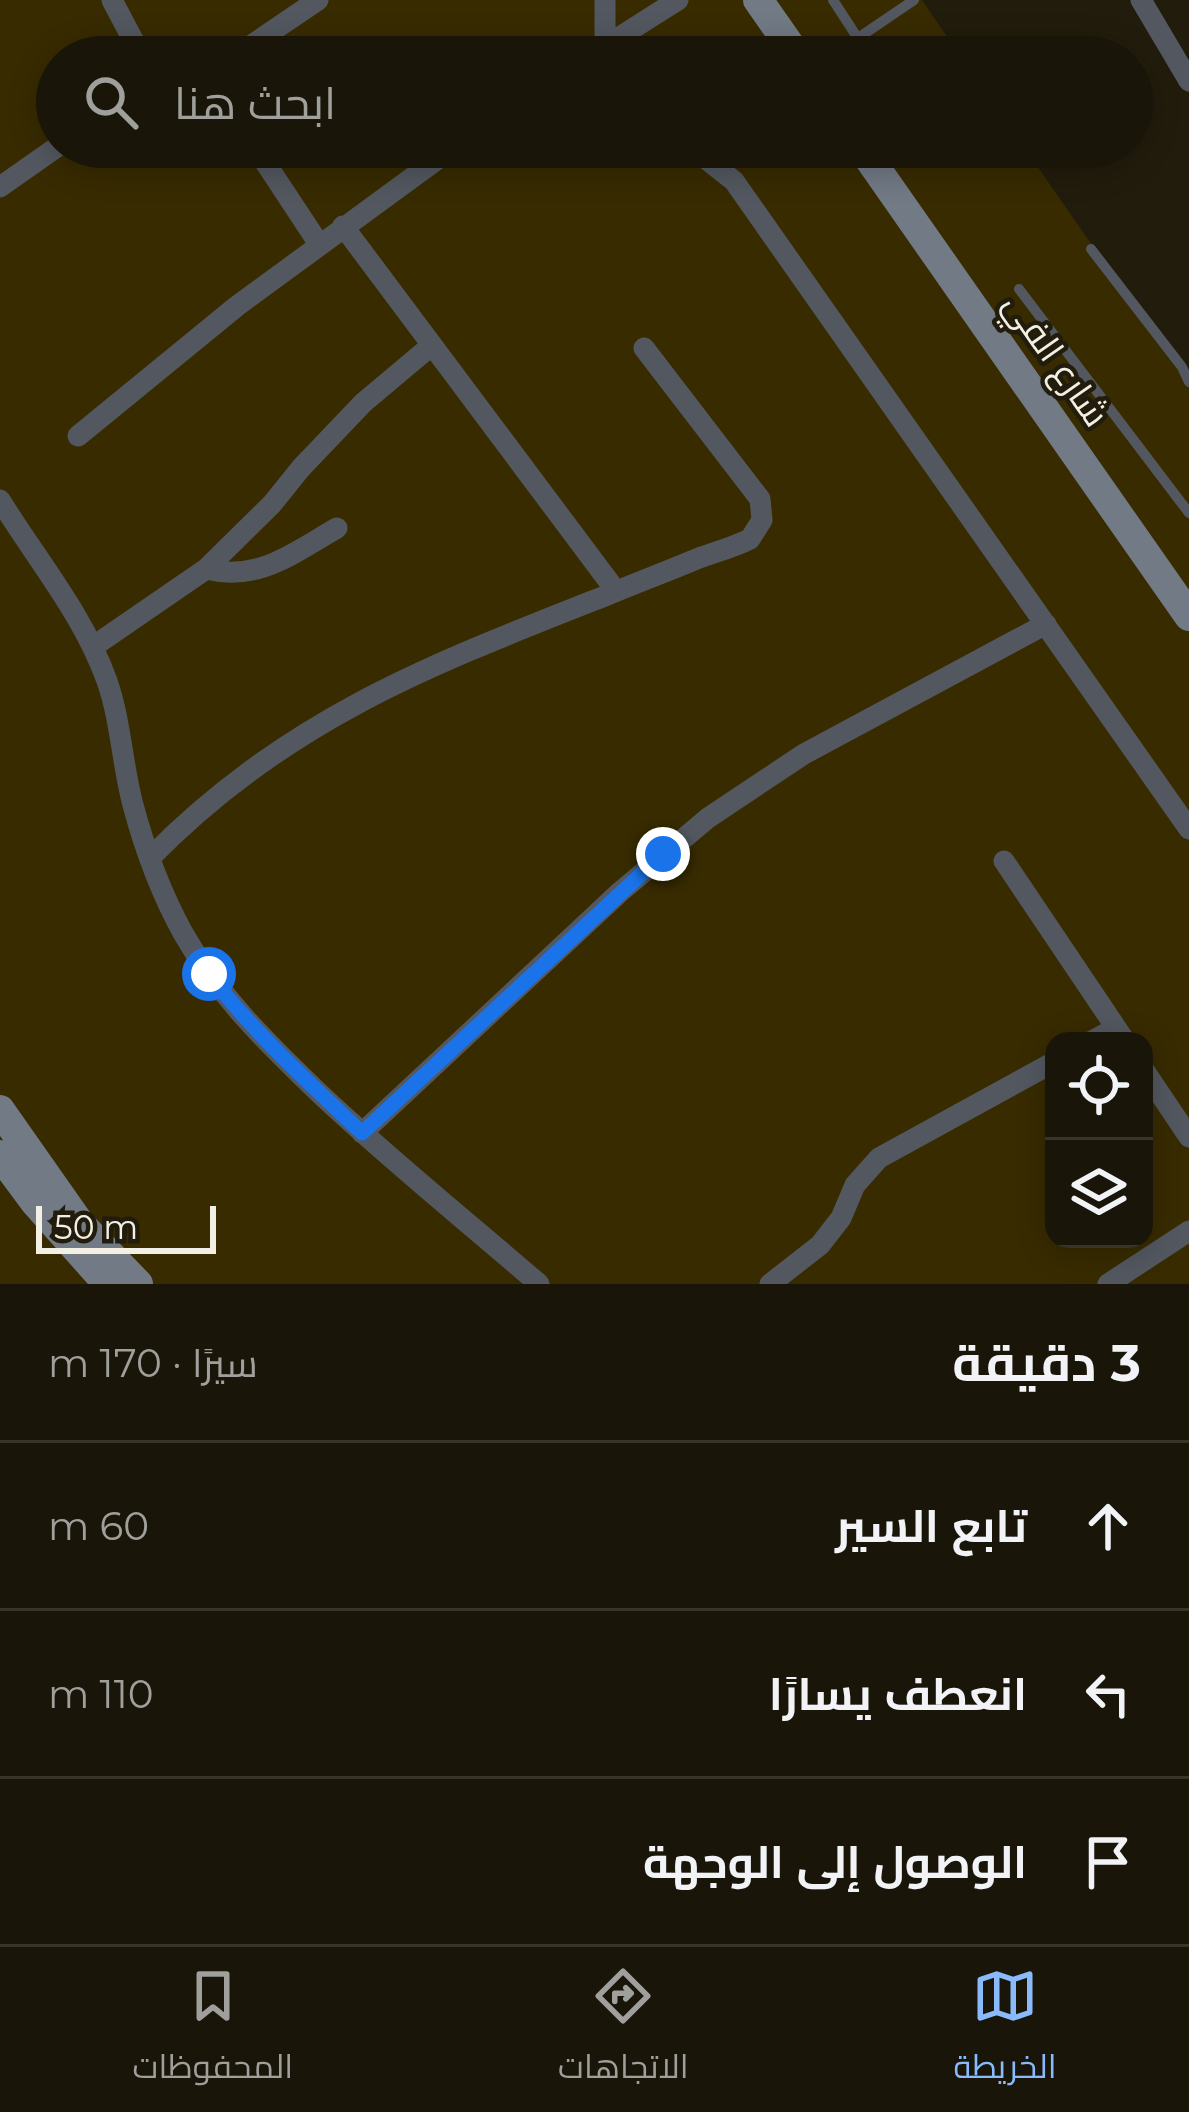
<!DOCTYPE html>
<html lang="ar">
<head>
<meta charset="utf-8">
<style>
  :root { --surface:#1a1509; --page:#272217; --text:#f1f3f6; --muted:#9f9f9c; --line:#38342a; --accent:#88bafc }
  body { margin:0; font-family:Montserrat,Cairo,sans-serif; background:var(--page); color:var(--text); direction:rtl }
  .controls { position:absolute; right:36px; bottom:36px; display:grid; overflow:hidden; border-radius:24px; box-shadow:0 6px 30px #0003 }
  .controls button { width:108px; height:108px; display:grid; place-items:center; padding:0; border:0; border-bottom:3px solid var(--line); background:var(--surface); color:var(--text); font:60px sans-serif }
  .scale { position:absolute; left:36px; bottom:30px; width:180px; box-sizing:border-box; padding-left:12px; border:6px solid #f2efe4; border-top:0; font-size:33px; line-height:42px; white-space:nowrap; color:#f2efe4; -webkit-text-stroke:9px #221c0c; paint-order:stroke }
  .stop { position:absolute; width:36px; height:36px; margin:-27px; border:9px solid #1a73e8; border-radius:50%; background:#fff }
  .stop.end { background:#1a73e8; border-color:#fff; box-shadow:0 3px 12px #0008 }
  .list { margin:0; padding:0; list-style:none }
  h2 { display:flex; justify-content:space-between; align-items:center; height:156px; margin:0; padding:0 48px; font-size:51px }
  h2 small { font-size:39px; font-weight:400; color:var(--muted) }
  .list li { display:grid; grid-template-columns:78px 1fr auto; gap:36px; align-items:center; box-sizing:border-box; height:168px; padding:0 48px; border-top:3px solid var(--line) }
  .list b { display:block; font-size:45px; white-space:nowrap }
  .list em { font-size:39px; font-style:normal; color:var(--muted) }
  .icon { flex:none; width:66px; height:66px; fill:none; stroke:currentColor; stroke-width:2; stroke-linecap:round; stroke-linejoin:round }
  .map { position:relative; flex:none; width:1189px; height:1284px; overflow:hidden; direction:ltr }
  .search { position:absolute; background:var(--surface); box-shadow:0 6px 30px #0003; left:36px; right:36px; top:36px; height:132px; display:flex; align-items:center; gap:30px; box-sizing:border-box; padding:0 42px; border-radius:66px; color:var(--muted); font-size:45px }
  .sheet { height:660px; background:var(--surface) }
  nav { display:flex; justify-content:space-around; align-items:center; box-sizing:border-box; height:168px; border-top:3px solid var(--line); background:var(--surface); font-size:33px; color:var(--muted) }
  nav a { display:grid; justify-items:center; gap:6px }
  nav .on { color:var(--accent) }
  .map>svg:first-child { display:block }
</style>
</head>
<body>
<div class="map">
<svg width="1189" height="1284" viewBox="0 0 1189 1284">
  <rect width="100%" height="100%" fill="#221c0c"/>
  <path fill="#382b00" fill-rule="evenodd" d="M0,0H922L961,57H57V147H1024L1189,385V1284H0ZM1054,1041H1144V1239H1054Z"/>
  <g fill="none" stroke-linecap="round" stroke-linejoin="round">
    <path stroke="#535860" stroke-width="10" d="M833,0L870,57
      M830,57L914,0
      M1091,249L1182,367L1189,382
      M1019,289L1189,513"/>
    <path stroke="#535860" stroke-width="21" d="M112,0L142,57
      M605,0V35L617,57
      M1141,0L1189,81
      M234,57L318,0
      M588,57L678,0
      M255,147L319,244
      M691,147L734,181L1189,829
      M0,187L57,147
      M343,226L616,591
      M78,436L237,306L454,147
      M0,500C37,560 83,614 107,681C121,721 122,764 133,805C145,850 161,893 183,933C218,995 267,1043 318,1092C389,1159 465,1220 539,1284
      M206,569C259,582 293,553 337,528
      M94,646L206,569L272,504L301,468L363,403L432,345
      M150,858C286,719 430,665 605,596C636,583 668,571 699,558C716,552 734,547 750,539L762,520L760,499L644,348
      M1004,861L1125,1041
      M1092,1041L1116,1028
      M1144,1070L1189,1137
      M362,1133L620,892L708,818L804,754L1046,624
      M770,1284L820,1245L841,1218L855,1185L879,1158L1054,1062
      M1108,1284L1189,1231"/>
    <path stroke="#727a86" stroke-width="30" d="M758,0L798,57
      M861,147L1189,616
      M0,1110L80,1224L138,1284
      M0,1155L35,1202L108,1284"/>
  </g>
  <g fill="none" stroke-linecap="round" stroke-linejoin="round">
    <path stroke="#1a73e8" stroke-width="15" d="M209,974C254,1033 308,1082 362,1133L663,854"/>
  </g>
  <g text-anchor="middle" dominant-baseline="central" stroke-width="9" stroke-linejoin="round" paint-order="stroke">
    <g font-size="36" fill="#f2efe4" stroke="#221c0c">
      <text transform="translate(1057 359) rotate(55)">شارع الفي</text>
    </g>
  </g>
</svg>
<div class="controls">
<button><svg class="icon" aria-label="locate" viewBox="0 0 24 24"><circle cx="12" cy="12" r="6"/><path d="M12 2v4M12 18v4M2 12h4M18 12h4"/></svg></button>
<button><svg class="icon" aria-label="layers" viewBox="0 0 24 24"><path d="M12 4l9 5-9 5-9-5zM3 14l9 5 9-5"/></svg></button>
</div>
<div class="scale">50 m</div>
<div class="stop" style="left:209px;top:974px"></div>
<div class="stop end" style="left:663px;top:854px"></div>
<div class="search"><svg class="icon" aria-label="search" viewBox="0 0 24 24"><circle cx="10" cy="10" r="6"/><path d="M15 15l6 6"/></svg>ابحث هنا</div>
</div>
<section class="sheet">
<h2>3 دقيقة<small>سيرًا · 170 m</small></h2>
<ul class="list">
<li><svg class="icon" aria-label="ahead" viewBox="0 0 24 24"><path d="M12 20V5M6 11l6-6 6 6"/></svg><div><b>تابع السير</b></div><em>60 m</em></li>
<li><svg class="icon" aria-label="left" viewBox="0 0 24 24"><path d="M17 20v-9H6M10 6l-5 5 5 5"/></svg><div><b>انعطف يسارًا</b></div><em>110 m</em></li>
<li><svg class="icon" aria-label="arrive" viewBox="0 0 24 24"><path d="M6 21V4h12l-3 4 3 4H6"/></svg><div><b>الوصول إلى الوجهة</b></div></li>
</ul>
</section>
<nav>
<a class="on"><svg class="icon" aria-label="map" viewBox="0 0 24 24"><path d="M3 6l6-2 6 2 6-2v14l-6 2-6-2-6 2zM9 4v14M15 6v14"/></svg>الخريطة</a>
<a><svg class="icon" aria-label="directions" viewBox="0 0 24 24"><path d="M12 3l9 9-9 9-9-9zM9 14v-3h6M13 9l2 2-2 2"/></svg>الاتجاهات</a>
<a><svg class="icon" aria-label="saved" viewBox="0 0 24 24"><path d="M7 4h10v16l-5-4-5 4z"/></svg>المحفوظات</a>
</nav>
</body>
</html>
